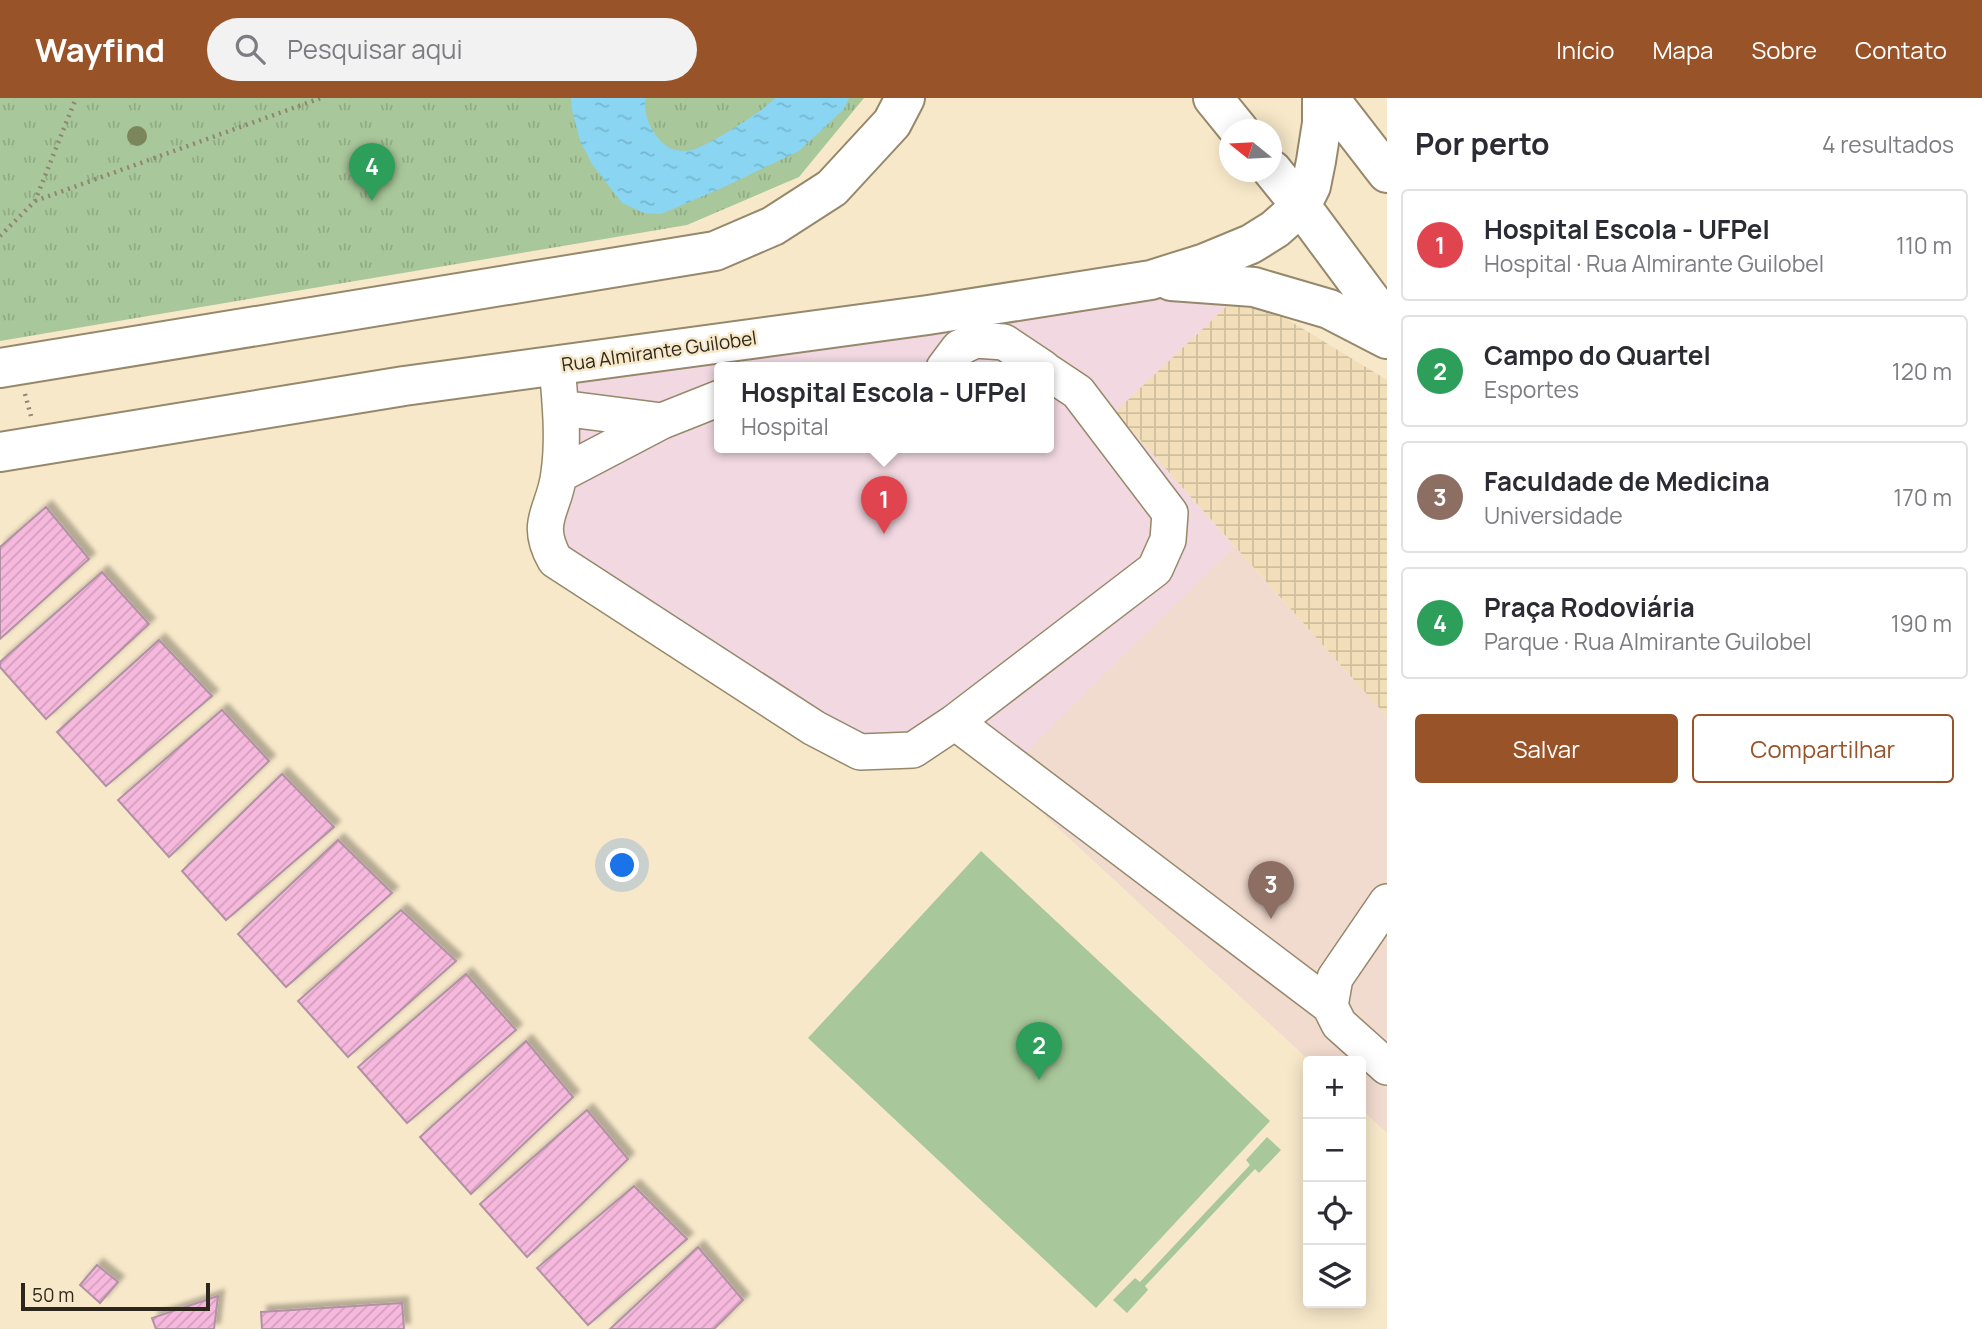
<!DOCTYPE html>
<html lang="pt">
<head>
<meta charset="utf-8">
<style>
  :root { --surface:#fff; --page:#f2f2f3; --text:#2b2b33; --muted:#7c7c81; --line:#e1e1e2; --accent:#985329 }
  body { margin:0; font-family:Manrope,sans-serif; background:var(--page); color:var(--text) }
  .controls { position:absolute; right:21px; bottom:21px; display:grid; overflow:hidden; border-radius:7px; box-shadow:0 4px 18px #0003 }
  .controls button { width:63px; height:63px; display:grid; place-items:center; padding:0; border:0; border-bottom:2px solid var(--line); background:var(--surface); color:var(--text); font:35px sans-serif }
  .compass { position:absolute; left:1219px; top:21px; width:63px; height:63px; border-radius:50%; background:var(--surface); box-shadow:0 4px 18px #0003; rotate:288deg }
  .scale { position:absolute; left:21px; bottom:18px; width:189px; box-sizing:border-box; padding-left:7px; border:4px solid #2d271b; border-top:0; font-size:19px; line-height:24px; white-space:nowrap; color:#2d271b; -webkit-text-stroke:5px #f7e8c9; paint-order:stroke }
  .you { position:absolute; left:623px; top:768px; width:24px; height:24px; margin:-18px; border:5px solid #fff; border-radius:50%; background:#1a73e8; box-shadow:0 0 0 10px #1a73e833 }
  .badge { display:grid; place-items:center; width:46px; height:46px; border-radius:50%; background:var(--accent); color:#fff; font-size:23px; font-weight:700 }
  .pin { position:absolute; translate:-50% -58px; filter:drop-shadow(0 2px 4px #0008) }
  .pin::after { content:''; position:absolute; top:37px; width:24px; height:21px; background:inherit; clip-path:polygon(0 0,100% 0,50% 100%) }
  .popup { position:absolute; left:714px; top:264px; width:340px; height:91px; box-sizing:border-box; display:grid; place-content:center; border-radius:7px; background:var(--surface); filter:drop-shadow(0 2px 5px #0005); font-size:23px; white-space:nowrap; color:var(--muted) }
  .popup b { font-size:26px; color:var(--text) }
  .popup::after { content:''; position:absolute; left:50%; top:100%; margin-left:-14px; border:14px solid transparent; border-top-color:var(--surface) }
  .list { margin:0; padding:0; list-style:none }
  h2 { display:flex; justify-content:space-between; align-items:center; height:91px; margin:0; padding:0 28px; font-size:30px }
  h2 small { font-size:23px; font-weight:400; color:var(--muted) }
  .list li { display:grid; grid-template-columns:46px 1fr auto; gap:21px; align-items:center; box-sizing:border-box; height:112px; margin:0 14px 14px; padding:0 14px; border:2px solid var(--line); border-radius:7px }
  .list b { display:block; font-size:26px; white-space:nowrap }
  .list p { margin:0; font-size:23px; white-space:nowrap; color:var(--muted) }
  .list em { font-size:23px; font-style:normal; color:var(--muted) }
  .actions { display:flex; gap:14px; padding:21px 28px }
  .actions a { flex:1; padding:16px 0; border:2px solid var(--accent); border-radius:7px; text-align:center; font-size:24px; color:var(--accent) }
  .actions .main { background:var(--accent); color:#fff }
  .icon { flex:none; width:38px; height:38px; fill:none; stroke:currentColor; stroke-width:2; stroke-linecap:round; stroke-linejoin:round }
  .map { position:relative; flex:none; width:1387px; height:1231px; overflow:hidden }
  header { display:flex; align-items:center; gap:42px; box-sizing:border-box; height:98px; padding:0 35px; background:var(--accent); color:#fff }
  header strong { font-size:33px }
  nav { display:flex; gap:38px; margin-inline-start:auto; font-size:24px }
  .search { width:490px; height:63px; background:var(--page); display:flex; align-items:center; gap:18px; box-sizing:border-box; padding:0 24px; border-radius:38px; color:var(--muted); font-size:26px }
  main { display:flex }
  aside { flex:1; background:var(--surface) }
  .map>svg:first-child { display:block }
</style>
</head>
<body>
<header>
<strong>Wayfind</strong>
<div class="search"><svg class="icon" aria-label="search" viewBox="0 0 24 24"><circle cx="10" cy="10" r="6"/><path d="M15 15l6 6"/></svg>Pesquisar aqui</div>
<nav><a>Início</a><a>Mapa</a><a>Sobre</a><a>Contato</a></nav>
</header>
<main>
<div class="map">
<svg width="1387" height="1231" viewBox="0 0 1387 1231">
  <defs>
    <pattern id="industrial-grid" width="8" height="8" patternUnits="userSpaceOnUse" patternTransform="scale(1.75)"><rect width="8" height="8" fill="#f2dfb9"/><path d="M0 4h8M4 0v8" fill="none" stroke="#d0bf9e"/></pattern>
    <pattern id="park-tufts" width="24" height="20" patternUnits="userSpaceOnUse" patternTransform="scale(1.75)"><rect width="24" height="20" fill="#a8c79a"/><path d="M3 7l-1-3M5 7V3M7 7l1-3M15 17l-1-3M17 17v-4M19 17l1-3" fill="none" stroke="#91ab84"/></pattern>
    <pattern id="water-ripples" width="26" height="14" patternUnits="userSpaceOnUse" patternTransform="scale(1.75)"><rect width="26" height="14" fill="#89d5f2"/><path d="M2 4q2-2 4 0t4 0M15 11q2-2 4 0t4 0" fill="none" stroke="#77b7cf"/></pattern>
    <pattern id="building-hatch" width="6" height="6" patternUnits="userSpaceOnUse" patternTransform="scale(1.75)"><rect width="6" height="6" fill="#f6b8dd"/><path d="M-1 1l2-2M0 6l6-6M5 7l2-2" fill="none" stroke="#d39ebd"/></pattern>
    <filter id="shadow"><feDropShadow dx="6" dy="-6" stdDeviation="2" flood-color="#0004"/></filter>
  </defs>
  <rect width="100%" height="100%" fill="#f7e8c9"/>
  <path fill="url(#industrial-grid)" d="M1235,200L1272,212L1387,282V619L1115,314Z"/>
  <path fill="#f1dace" d="M1234,448L1387,619V1035L1361,1011V963H1310L1002,678Z"/>
  <path fill="#f1d8e1" fill-rule="evenodd" d="M1147,193L1235,200L1115,314L1234,448L1002,678L950,628L860,654L555,462L557,275ZM720,270H1048V350H720Z"/>
  <path fill="#a8c79a" d="M981,753L1270,1023L1096,1210L808,940Z
    M1267,1039L1281,1052L1259,1075L1255,1071L1145,1188L1148,1192L1127,1215L1113,1202L1135,1180L1140,1184L1250,1067L1246,1062Z"/>
  <path fill="url(#park-tufts)" d="M0,0H864L799,79L687,127L0,243Z"/>
  <path fill="url(#water-ripples)" d="M571,0H646C643,10 647,22 652,31C657,40 665,50 676,52C679,53 688,53 692,52C709,47 764,13 775,0H849L844,11L799,53L724,89L661,116L644,115L622,105L592,66L580,43L572,12Z"/>
  <path fill="url(#building-hatch)" stroke="#b192a4" stroke-width="2" filter="url(#shadow)" d="M46,409L89,461L0,541V449Z
    M102,474L149,526L46,621L0,569V564Z
    M159,542L212,598L106,688L57,634Z
    M222,612L269,663L169,759L118,702Z
    M282,676L334,729L226,822L182,773Z
    M338,742L392,795L286,889L238,836Z
    M401,812L456,863L348,959L298,903Z
    M466,876L516,932L407,1025L358,969Z
    M526,943L573,999L471,1096L420,1039Z
    M587,1012L628,1061L527,1159L480,1106Z
    M634,1088L687,1141L588,1227L537,1170Z
    M698,1149L743,1202L714,1231H610Z
    M97,1167L118,1184L100,1205L80,1187Z
    M218,1198L214,1231H156L152,1220Z
    M402,1205L404,1231H262L261,1214Z"/>
  <g fill="none" stroke-linecap="round" stroke-linejoin="round">
    <g stroke="#96886b" stroke-width="38">
      <path id="minor" d="M557,267C560,303 564,339 559,375C555,412 533,423 555,462L814,630L860,654L913,652L955,624L1330,908
        M944,270L959,250L975,242L1004,244L1043,270
        M561,310L662,323
        M559,377L662,323L720,300
        M955,624L1155,471L1168,442L1170,415L1078,294L1048,274
        M1387,804L1335,880L1330,908L1339,926L1387,969"/>
    </g>
    <g stroke="#96886b" stroke-width="42">
      <path id="major" d="M1213,0L1239,32
        M1329,0L1387,75
        M1272,72L1301,108L1387,224
        M1171,183L1254,189L1329,211L1387,241
        M0,270L715,153L773,128L832,90L892,25L905,0
        M0,354L404,288L928,217L1151,182L1205,165L1251,146L1275,131L1301,108L1311,88L1316,63L1322,25V0"/>
    </g>
    <path stroke="#908570" stroke-width="4.5" stroke-dasharray="2 5" stroke-linecap="butt" d="M35,103L321,0
      M0,138L35,103L76,0
      M25,296L31,318"/>
    <use href="#minor" stroke="#fff" stroke-width="35"/>
    <use href="#major" stroke="#fff" stroke-width="38"/>
  </g>
  <circle fill="#7b875a" cx="137" cy="38" r="10"/>
  <g text-anchor="middle" dominant-baseline="central" stroke-width="5" stroke-linejoin="round" paint-order="stroke">
    <g font-size="19" fill="#2d271b" stroke="#f7e8c9">
      <text transform="translate(659 253) rotate(-8)">Rua Almirante Guilobel</text>
    </g>
  </g>
</svg>
<div class="controls">
<button>+</button>
<button>−</button>
<button><svg class="icon" aria-label="locate" viewBox="0 0 24 24"><circle cx="12" cy="12" r="6"/><path d="M12 2v4M12 18v4M2 12h4M18 12h4"/></svg></button>
<button><svg class="icon" aria-label="layers" viewBox="0 0 24 24"><path d="M12 4l9 5-9 5-9-5zM3 14l9 5 9-5"/></svg></button>
</div>
<svg class="compass" viewBox="-18 -18 36 36"><path d="M0-13l5 13h-10z" fill="#e53935"/><path d="M0 13l5-13h-10z" fill="#7c7c81"/></svg>
<div class="scale">50 m</div>
<div class="you"></div>
<div class="pin badge" style="left:884px;top:436px;background:#e0444e">1</div>
<div class="popup"><b>Hospital Escola - UFPel</b>Hospital</div>
<div class="pin badge" style="left:1039px;top:982px;background:#2e9e5b">2</div>
<div class="pin badge" style="left:1271px;top:821px;background:#8d6e63">3</div>
<div class="pin badge" style="left:372px;top:103px;background:#2e9e5b">4</div>
</div>
<aside>
<h2>Por perto<small>4 resultados</small></h2>
<ul class="list">
<li><span class="badge" style="background:#e0444e">1</span><div><b>Hospital Escola - UFPel</b><p>Hospital · Rua Almirante Guilobel</p></div><em>110 m</em></li>
<li><span class="badge" style="background:#2e9e5b">2</span><div><b>Campo do Quartel</b><p>Esportes</p></div><em>120 m</em></li>
<li><span class="badge" style="background:#8d6e63">3</span><div><b>Faculdade de Medicina</b><p>Universidade</p></div><em>170 m</em></li>
<li><span class="badge" style="background:#2e9e5b">4</span><div><b>Praça Rodoviária</b><p>Parque · Rua Almirante Guilobel</p></div><em>190 m</em></li>
</ul>
<div class="actions"><a class="main">Salvar</a><a>Compartilhar</a></div>
</aside>
</main>
</body>
</html>
